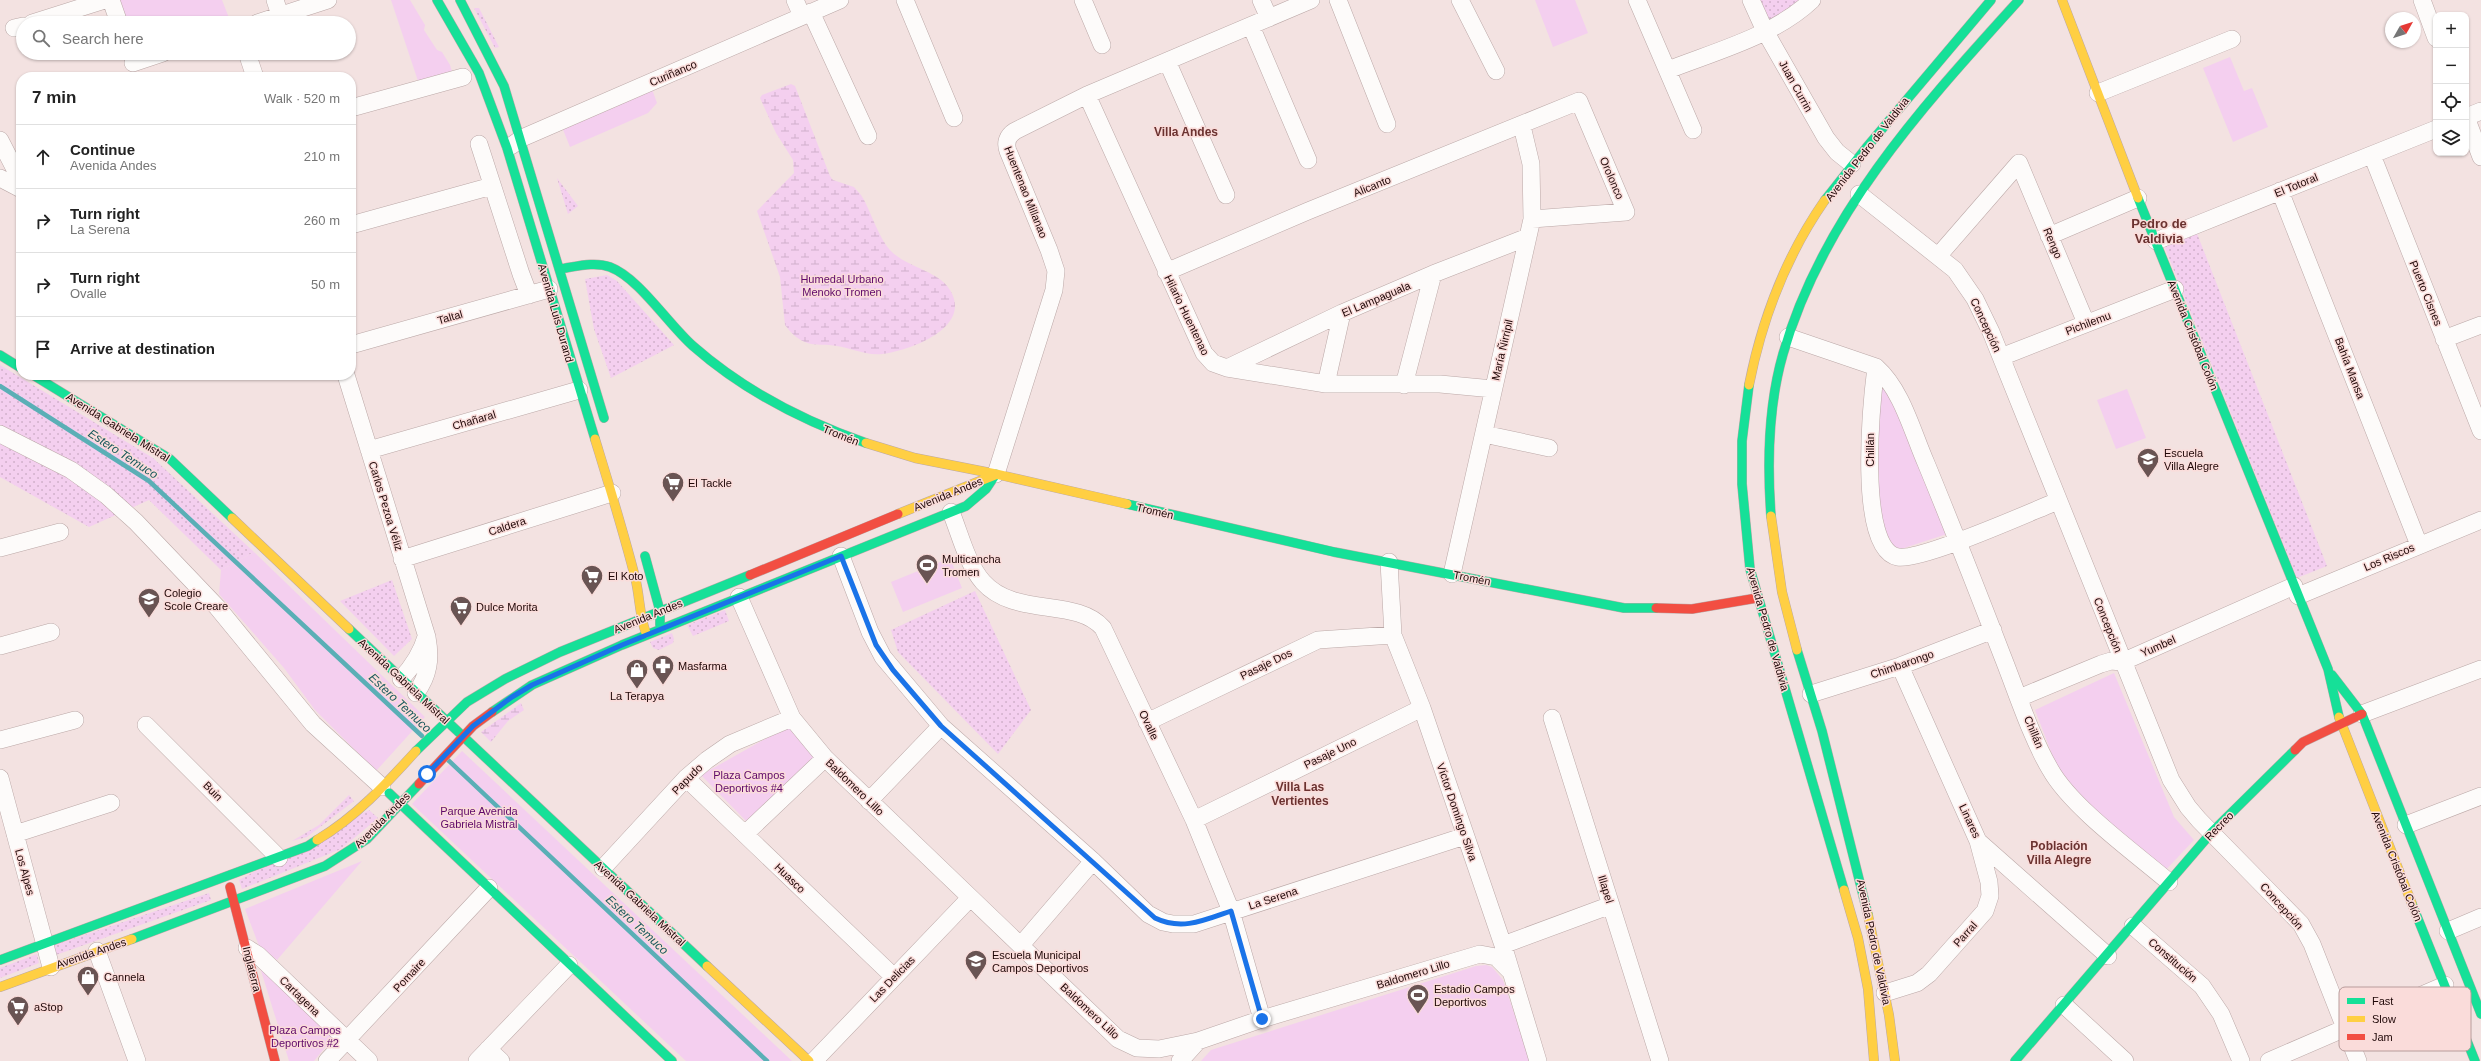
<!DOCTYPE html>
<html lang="en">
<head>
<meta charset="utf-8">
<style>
  :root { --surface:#fff; --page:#f6f6f6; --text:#222; --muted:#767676; --line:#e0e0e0 }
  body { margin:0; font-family:Helvetica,sans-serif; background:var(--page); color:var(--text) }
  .controls { position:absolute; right:12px; top:12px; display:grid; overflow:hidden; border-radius:8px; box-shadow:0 1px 3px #0004 }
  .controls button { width:36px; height:36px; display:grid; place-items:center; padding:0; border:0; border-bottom:1px solid var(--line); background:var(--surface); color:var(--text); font:20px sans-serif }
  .compass { position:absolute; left:2385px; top:12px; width:36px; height:36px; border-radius:50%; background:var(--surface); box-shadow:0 1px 3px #0004; rotate:51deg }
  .stop { position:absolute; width:12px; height:12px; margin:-9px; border:3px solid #1a73e8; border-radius:50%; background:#fff }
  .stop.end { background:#1a73e8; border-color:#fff; box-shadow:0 1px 4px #0008 }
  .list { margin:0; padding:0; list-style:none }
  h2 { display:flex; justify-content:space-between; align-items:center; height:52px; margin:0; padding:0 16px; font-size:17px }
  h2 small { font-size:13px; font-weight:400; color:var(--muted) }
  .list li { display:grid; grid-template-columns:26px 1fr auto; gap:12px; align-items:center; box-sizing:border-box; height:64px; padding:0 16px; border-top:1px solid var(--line) }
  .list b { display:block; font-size:15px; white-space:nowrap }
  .list p { margin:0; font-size:13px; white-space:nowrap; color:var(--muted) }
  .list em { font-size:13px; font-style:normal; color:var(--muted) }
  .icon { flex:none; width:22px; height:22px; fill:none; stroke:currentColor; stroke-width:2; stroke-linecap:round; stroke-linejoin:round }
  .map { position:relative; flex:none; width:2481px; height:1061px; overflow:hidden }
  .search { position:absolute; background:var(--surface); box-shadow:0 1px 3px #0004; left:16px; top:16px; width:340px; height:44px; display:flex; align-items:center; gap:10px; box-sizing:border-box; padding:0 14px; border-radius:22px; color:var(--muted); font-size:15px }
  .panel { position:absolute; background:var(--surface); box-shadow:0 1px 3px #0004; left:16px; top:72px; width:340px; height:308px; border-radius:16px }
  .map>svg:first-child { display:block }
</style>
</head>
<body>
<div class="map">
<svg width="2481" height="1061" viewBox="0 0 2481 1061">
  <defs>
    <pattern id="grass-dots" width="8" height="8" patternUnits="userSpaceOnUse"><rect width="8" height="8" fill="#f4cfef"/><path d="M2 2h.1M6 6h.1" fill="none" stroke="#d1b0cb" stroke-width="1.8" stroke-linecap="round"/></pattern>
    <pattern id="wetland-marsh" width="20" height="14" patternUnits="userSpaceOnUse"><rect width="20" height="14" fill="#f4cfef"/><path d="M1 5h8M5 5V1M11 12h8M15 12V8" fill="none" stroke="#d1b0cb"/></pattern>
  </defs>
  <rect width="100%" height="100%" fill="#f3e2e1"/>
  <path fill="url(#grass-dots)" d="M1758,0H1804L1768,23Z
    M474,8H479L499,47L495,48Z
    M557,178L578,206L568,214Z
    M2196,231L2327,566L2297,578L2163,243Z
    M607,275L617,281L674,345L611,378L594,329L585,279Z
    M0,365L153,458L254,552L221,570L149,500L89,527L0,477Z
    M392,580L412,639L394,656L340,601Z
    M975,591L1031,710L998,754L898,652L891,630Z
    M725,610L729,621L693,636L687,625Z
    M672,633L674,639L673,643L659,650L653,648L650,642Z
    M349,795L354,801L307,837L292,841L319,825Z
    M369,810L378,818L341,849L242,889L239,880Z
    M209,893L211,900L53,956L49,947Z
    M37,954L39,963L0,978V968Z"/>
  <path fill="url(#wetland-marsh)" d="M791,84L795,86L830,176L833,180L854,187L861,195C872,212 878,239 893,253C912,270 947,272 954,299C963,332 906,351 882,354C865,356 847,346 829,345C821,344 813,346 805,342C797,339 790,332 785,325L780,277L757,211L794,173L793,160L776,133L760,98L762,95Z
    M521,703L524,710L508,721L491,742L481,732Z"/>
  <path fill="#f4cfef" d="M117,0H222L231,23H125Z
    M391,0H410L425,25L424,30L437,50L442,52L450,65L453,75L419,84Z
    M1535,0H1575L1588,33L1553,47Z
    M2230,57L2244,91L2252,88L2268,127L2233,142L2203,68Z
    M652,89L657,103L648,113L570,147L562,127Z
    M1885,383L1947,534L1898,550L1889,545L1877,495V386Z
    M2127,389L2146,438L2116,449L2097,400Z
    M254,552L425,717L376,771L315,710L284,668L219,594L221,570Z
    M950,558L962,588L903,612L891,582Z
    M2114,673L2174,817L2194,840L2162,874L2063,783L2035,710Z
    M790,725L820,756L748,823L701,775Z
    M462,751L792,1061H686L412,804Z
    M362,861L277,960L259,946L245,909Z
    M258,961L336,1034L314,1061H289Z
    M1486,965L1492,967L1503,980L1530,1061H1201L1211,1050L1476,966Z"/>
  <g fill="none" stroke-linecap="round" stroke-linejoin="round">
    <path stroke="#5aafb6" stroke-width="4.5" d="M0,386L149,481L422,736
      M448,760L767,1061"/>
    <g stroke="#bba8a7" stroke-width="18">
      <path id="street" d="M111,0L119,23
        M275,0L280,15
        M795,0L802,16
        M905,0L954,118
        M1083,0L1102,45
        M1261,0L1269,18
        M1338,0L1387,124
        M1460,0L1496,71
        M1637,0L1693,130
        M1751,0L1765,31L1826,138L1837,152L1852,164
        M2422,0L2436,38
        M811,12L868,136
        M32,23L105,0
        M257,23L328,0
        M1251,26L1308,160
        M14,28L23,26
        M247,53L255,77
        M1167,61L1226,195
        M133,63L163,53
        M1668,70C1716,51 1774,36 1812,0
        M2098,93L2232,39
        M1087,95L1204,353L1213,363L1227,368L1326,384H1440L1493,389
        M351,108L463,77
        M2466,117L2481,157
        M2466,117L2481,111
        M0,140L21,181
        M479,144L521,274L529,295
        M511,146L522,138L840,0
        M2372,155L2481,431
        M0,178L21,189
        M2280,191L2419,545
        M1859,194L1955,270L1975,299L1991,332L2171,780L2188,807L2199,820L2301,924L2312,944L2358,1061
        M351,225L492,186
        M2049,236L2138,198
        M2156,241L2436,129
        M1939,255L2019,163L2086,323
        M1166,272L1308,211L1579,101L1626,212L1532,219
        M1788,337L1876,367C1902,390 1912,431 1926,463C1952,526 1977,590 2002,655C2016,690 2031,737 2050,769C2071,807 2135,853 2169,882
        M2444,339L2481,325
        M351,345L549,289
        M2001,357L2175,289
        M1876,367C1872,398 1856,550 1898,557C1922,561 2030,512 2058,501
        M1227,368L1342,313L1433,274L1528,237
        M346,375L427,637C431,659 429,675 416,693
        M1326,384L1342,313
        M1404,385L1433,274
        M0,434L71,470L106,495L136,522L217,607L313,724L382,787
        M1484,434L1549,448
        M369,450L579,390
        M996,474L1054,290L1056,271L1049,250L1008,151C1005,143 1007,136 1015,131L1087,95L1311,0
        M951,512C960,534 967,564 983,582C1015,618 1076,597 1103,628L1194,820L1231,911L1262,1019
        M0,548L60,532
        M841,556L870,632L883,657L941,726L1093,861L1148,914L1163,922L1173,924H1194L1465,836
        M402,559L612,493
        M1389,562L1393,635L1422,708L1503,945L1538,1061
        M1452,574L1532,219L1531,164L1522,126
        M2298,596L2481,520
        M739,597L792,718L825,758L1118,1039L1137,1048L1159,1049L1198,1041L1262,1019L1480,954L1496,957L1510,971
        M0,646L51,632
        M1900,666L1978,841L2108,956
        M401,679C413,666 421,654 426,637
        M1811,694L1900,666L1993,630
        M2019,698L2101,664L2111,661L2122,662L2294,586
        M2362,714L2481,669
        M1552,718L1660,1061
        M1147,722L1318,640L1393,635
        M146,725L279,858
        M0,740L75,720
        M0,778L51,967
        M686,778L894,977
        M869,801L941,726
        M1194,820L1422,708
        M2406,825L2481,796
        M15,834L111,803
        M745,834L825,758
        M603,868L686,778L707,760L730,744L792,718
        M2133,926L2202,986L2221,1014L2241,1061
        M2448,931L2481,917
        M1021,945L1093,861
        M1503,945L1611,905
        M247,948L258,955L369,1061
        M97,951L137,1061
        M1885,993L1917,983L1929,974L1985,911L1990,896L1989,882L1978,841
        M2064,1005L2125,1061
        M488,1049L501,1061
        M327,1061L489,888
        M477,1061L569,965
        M814,1061L970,898
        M1180,1061L1198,1041
        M2269,1061L2445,985"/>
    </g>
    <g stroke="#bba8a7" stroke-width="10">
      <path id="fast" d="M437,0L479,73L507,148L595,439
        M460,0L504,86L604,418
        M2138,198L2328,669L2339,717
        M1825,200L1866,148L1991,0
        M559,269C575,267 594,261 610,267C639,278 668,324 693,346C743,390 803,421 866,443
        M0,355L21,368
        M33,375L170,459L232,518
        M1749,385L1742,441V484L1750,569L1844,890
        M1127,504L1334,552L1624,608H1656
        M1771,516C1767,462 1768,406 1783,354C1823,214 1924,105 2019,0
        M645,556L660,611V625
        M349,629L707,966
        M1797,650L1822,731L1868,915
        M2332,675L2362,714L2481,1014
        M492,712L532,685L622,645L966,506L986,489L996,474
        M416,751L467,702L505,679L560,652L750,575
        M389,793L672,1061
        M2412,904L2475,1061
        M132,939L325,866L367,839L419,784
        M0,960L308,846L317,840
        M2015,1061L2212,832L2295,750"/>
    </g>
    <g stroke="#bba8a7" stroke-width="10">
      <path id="slow" d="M2062,0L2138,198
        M1749,385C1762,319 1786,256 1825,200
        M595,439C609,485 623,530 635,577C640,596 639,615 646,633
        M866,443L915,458L996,474L1127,504
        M898,514L995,475
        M1771,516L1782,592L1797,650
        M232,518L349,629
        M2339,717L2412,904
        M317,840C356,817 386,784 416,751
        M1844,890L1858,938L1868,989L1874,1061
        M1868,915L1889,1015L1895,1061
        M707,966L809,1061
        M0,987L132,939"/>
    </g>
    <g stroke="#bba8a7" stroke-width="10">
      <path id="jam" d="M750,575L898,514
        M1656,608L1692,609L1757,598
        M2295,750L2303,742L2362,714
        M419,784L473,726L492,712
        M230,887L275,1061"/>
    </g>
    <use href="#street" stroke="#fdfbfa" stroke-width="17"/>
    <use href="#fast" stroke="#16e098" stroke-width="9"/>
    <use href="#slow" stroke="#ffcf43" stroke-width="9"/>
    <use href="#jam" stroke="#f24e42" stroke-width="9"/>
  </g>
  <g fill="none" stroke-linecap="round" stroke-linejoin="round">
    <path stroke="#1a73e8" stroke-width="5" d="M427,774L473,726L512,697L532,685L622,645L841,556L876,645L893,670L941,726L1155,918C1182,931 1205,920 1231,911L1262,1019"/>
  </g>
  <defs>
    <g id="school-pin" transform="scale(1.15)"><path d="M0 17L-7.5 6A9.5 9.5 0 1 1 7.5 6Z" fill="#695453" stroke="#fadcda"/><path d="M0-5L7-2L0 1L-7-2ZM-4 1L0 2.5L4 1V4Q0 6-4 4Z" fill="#fff"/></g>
    <g id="supermarket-pin" transform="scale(1.15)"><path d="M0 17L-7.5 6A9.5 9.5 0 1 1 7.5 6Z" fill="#695453" stroke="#fadcda"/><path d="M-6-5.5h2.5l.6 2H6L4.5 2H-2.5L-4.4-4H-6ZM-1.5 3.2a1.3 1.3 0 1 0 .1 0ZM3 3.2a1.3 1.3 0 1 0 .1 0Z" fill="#fff"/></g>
    <g id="stadium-pin" transform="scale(1.15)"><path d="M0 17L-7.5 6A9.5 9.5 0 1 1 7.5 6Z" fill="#695453" stroke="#fadcda"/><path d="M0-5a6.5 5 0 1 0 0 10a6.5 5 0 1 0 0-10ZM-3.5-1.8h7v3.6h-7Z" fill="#fff"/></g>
    <g id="pharmacy-pin" transform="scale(1.15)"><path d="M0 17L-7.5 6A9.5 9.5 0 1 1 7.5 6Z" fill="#695453" stroke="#fadcda"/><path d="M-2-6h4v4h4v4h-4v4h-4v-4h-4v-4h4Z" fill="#fff"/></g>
    <g id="shop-pin" transform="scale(1.15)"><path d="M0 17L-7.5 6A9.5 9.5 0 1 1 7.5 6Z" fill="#695453" stroke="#fadcda"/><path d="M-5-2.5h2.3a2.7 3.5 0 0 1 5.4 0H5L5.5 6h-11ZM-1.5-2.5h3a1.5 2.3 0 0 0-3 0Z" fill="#fff"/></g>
  </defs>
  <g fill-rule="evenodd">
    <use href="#school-pin" x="2148" y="459"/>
    <use href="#supermarket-pin" x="673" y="483"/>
    <use href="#stadium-pin" x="927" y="565"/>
    <use href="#supermarket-pin" x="592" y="576"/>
    <use href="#school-pin" x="149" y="599"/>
    <use href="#supermarket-pin" x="461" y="607"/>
    <use href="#pharmacy-pin" x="663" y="666"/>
    <use href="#shop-pin" x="637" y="670"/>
    <use href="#school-pin" x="976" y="961"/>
    <use href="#shop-pin" x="88" y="977"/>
    <use href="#stadium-pin" x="1418" y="995"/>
    <use href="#supermarket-pin" x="18" y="1007"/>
  </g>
  <g text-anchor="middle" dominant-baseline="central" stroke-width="3" stroke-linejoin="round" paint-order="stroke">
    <g font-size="11" fill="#1f0707" stroke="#fadcda">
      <text transform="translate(673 73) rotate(-23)">Curiñanco</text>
      <text transform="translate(1796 86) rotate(61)">Juan Currin</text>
      <text transform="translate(1867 149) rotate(-52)">Avenida Pedro de Valdivia</text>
      <text transform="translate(1612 178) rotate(67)">Orolonco</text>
      <text transform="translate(2296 185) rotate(-22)">El Totoral</text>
      <text transform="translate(1372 186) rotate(-22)">Alicanto</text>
      <text transform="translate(1026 192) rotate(68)">Huentenao Millanao</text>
      <text transform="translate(2053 243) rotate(67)">Rengo</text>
      <text transform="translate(2426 293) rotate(68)">Puerto Cisnes</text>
      <text transform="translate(1376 299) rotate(-23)">El Lampaguala</text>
      <text transform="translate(556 313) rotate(74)">Avenida Luis Durand</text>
      <text transform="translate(1187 315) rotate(64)">Hilario Huentenao</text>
      <text transform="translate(450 317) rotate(-16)">Taltal</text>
      <text transform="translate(2088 323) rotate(-21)">Pichilemu</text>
      <text transform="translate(1986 325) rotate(65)">Concepción</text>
      <text transform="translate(2193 335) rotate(68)">Avenida Cristóbal Colón</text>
      <text transform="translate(1502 350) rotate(-77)">María Ñirripil</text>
      <text transform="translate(2350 368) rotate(69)">Bahía Mansa</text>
      <text transform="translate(474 420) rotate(-16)">Chañaral</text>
      <text transform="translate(118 427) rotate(32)">Avenida Gabriela Mistral</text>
      <text transform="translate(841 435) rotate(22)">Tromén</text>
      <text transform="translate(1870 450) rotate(-90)">Chillán</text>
      <text transform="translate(948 494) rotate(-22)">Avenida Andes</text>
      <text transform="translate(386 506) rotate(73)">Carlos Pezoa Véliz</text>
      <text transform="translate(1155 511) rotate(13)">Tromén</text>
      <text transform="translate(507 526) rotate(-18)">Caldera</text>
      <text transform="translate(2389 557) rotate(-23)">Los Riscos</text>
      <text transform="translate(1472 578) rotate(11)">Tromén</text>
      <text transform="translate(648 616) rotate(-22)">Avenida Andes</text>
      <text transform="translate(2108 625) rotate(68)">Concepción</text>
      <text transform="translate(1768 629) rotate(74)">Avenida Pedro de Valdivia</text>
      <text transform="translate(2158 646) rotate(-24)">Yumbel</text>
      <text transform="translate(1266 664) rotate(-26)">Pasaje Dos</text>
      <text transform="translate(1902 664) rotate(-19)">Chimbarongo</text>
      <text transform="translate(404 681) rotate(43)">Avenida Gabriela Mistral</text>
      <text transform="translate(1149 725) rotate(65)">Ovalle</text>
      <text transform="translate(2034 732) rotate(67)">Chillán</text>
      <text transform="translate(1330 753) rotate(-26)">Pasaje Uno</text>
      <text transform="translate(687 779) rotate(-45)">Papudo</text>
      <text transform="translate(855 787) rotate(44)">Baldomero Lillo</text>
      <text transform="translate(213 791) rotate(45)">Buin</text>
      <text transform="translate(1457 812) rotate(71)">Víctor Domingo Silva</text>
      <text transform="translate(382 820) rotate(-45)">Avenida Andes</text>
      <text transform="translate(1970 821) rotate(65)">Linares</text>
      <text transform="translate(2219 826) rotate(-46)">Recreo</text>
      <text transform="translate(2397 866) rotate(68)">Avenida Cristóbal Colón</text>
      <text transform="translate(25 872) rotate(75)">Los Alpes</text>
      <text transform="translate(790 878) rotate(44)">Huasco</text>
      <text transform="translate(1606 889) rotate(73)">Illapel</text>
      <text transform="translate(1273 898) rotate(-18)">La Serena</text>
      <text transform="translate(640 903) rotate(43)">Avenida Gabriela Mistral</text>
      <text transform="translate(2282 906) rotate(48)">Concepción</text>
      <text transform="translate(1965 934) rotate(-48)">Parral</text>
      <text transform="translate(1874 942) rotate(78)">Avenida Pedro de Valdivia</text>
      <text transform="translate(91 953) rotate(-19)">Avenida Andes</text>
      <text transform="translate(2173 960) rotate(41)">Constitución</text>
      <text transform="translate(252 969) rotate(76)">Inglaterra</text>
      <text transform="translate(1413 974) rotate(-17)">Baldomero Lillo</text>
      <text transform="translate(409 975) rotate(-47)">Pomaire</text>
      <text transform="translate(892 979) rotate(-46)">Las Delicias</text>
      <text transform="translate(300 996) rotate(44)">Cartagena</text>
      <text transform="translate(1090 1011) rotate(43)">Baldomero Lillo</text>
    </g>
    <g font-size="11" fill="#5f0869" stroke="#fadcda">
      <text x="842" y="279">Humedal Urbano<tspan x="842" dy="13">Menoko Tromen</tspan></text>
      <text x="749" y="775">Plaza Campos<tspan x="749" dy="13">Deportivos #4</tspan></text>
      <text x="479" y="811">Parque Avenida<tspan x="479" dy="13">Gabriela Mistral</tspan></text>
      <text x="305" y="1030">Plaza Campos<tspan x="305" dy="13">Deportivos #2</tspan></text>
    </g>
    <g font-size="11" fill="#1f0707" stroke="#fadcda" text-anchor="start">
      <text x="2164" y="453">Escuela<tspan x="2164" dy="13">Villa Alegre</tspan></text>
      <text x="688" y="483">El Tackle</text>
      <text x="942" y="559">Multicancha<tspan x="942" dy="13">Tromen</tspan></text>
      <text x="608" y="576">El Koto</text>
      <text x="164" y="593">Colegio<tspan x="164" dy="13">Scole Creare</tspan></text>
      <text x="476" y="607">Dulce Morita</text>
      <text x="678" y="666">Masfarma</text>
      <text x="637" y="696" text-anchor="middle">La Terapya</text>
      <text x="992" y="955">Escuela Municipal<tspan x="992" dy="13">Campos Deportivos</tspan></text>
      <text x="104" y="977">Cannela</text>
      <text x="1434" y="989">Estadio Campos<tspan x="1434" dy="13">Deportivos</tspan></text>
      <text x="34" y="1007">aStop</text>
    </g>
    <g font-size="12" font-weight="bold" fill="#6b3230" stroke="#fadcda">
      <text x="1186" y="132">Villa Andes</text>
      <text x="1300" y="787">Villa Las<tspan x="1300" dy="14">Vertientes</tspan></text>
      <text x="2059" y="846">Población<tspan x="2059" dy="14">Villa Alegre</tspan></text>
    </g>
    <g font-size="12" font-style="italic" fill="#16575c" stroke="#fadcda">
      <text transform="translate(123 454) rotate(33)">Estero Temuco</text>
      <text transform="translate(400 703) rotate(43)">Estero Temuco</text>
      <text transform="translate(637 925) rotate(43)">Estero Temuco</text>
    </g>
    <g font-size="13" font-weight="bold" fill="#6b3230" stroke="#fadcda">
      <text x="2159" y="223">Pedro de<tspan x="2159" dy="15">Valdivia</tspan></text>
    </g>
  </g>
  <rect x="2339" y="987" width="132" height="64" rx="6" fill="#fadcda" stroke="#b89c9b" stroke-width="1"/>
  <rect x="2347" y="998" width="18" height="6" fill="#16e098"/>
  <rect x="2347" y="1016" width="18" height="6" fill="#ffcf43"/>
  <rect x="2347" y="1034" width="18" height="6" fill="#f24e42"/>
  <g font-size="11" fill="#1f0707">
    <text x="2372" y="1005">Fast</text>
    <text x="2372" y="1023">Slow</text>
    <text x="2372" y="1041">Jam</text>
  </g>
</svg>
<div class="controls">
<button>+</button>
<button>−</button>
<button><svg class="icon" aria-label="locate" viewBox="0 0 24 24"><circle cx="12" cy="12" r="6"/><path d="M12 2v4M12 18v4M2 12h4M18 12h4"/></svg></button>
<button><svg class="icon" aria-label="layers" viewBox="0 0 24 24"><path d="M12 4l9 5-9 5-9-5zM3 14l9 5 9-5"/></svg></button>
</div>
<svg class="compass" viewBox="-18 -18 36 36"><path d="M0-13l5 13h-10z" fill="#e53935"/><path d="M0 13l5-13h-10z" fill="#767676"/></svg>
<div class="stop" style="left:427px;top:774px"></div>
<div class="stop end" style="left:1262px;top:1019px"></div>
<div class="search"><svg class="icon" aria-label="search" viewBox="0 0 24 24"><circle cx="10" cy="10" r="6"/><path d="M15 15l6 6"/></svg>Search here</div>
<section class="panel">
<h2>7 min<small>Walk · 520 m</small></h2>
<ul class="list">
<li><svg class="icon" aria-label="ahead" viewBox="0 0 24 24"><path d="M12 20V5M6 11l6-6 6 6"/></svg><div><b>Continue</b><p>Avenida Andes</p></div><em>210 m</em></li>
<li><svg class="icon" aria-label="right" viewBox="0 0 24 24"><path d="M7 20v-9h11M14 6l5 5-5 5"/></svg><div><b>Turn right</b><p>La Serena</p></div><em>260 m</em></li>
<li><svg class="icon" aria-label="right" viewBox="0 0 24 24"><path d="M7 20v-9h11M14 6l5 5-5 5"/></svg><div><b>Turn right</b><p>Ovalle</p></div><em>50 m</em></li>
<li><svg class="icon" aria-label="arrive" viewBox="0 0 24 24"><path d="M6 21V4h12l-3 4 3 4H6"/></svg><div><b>Arrive at destination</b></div></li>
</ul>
</section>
</div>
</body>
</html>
